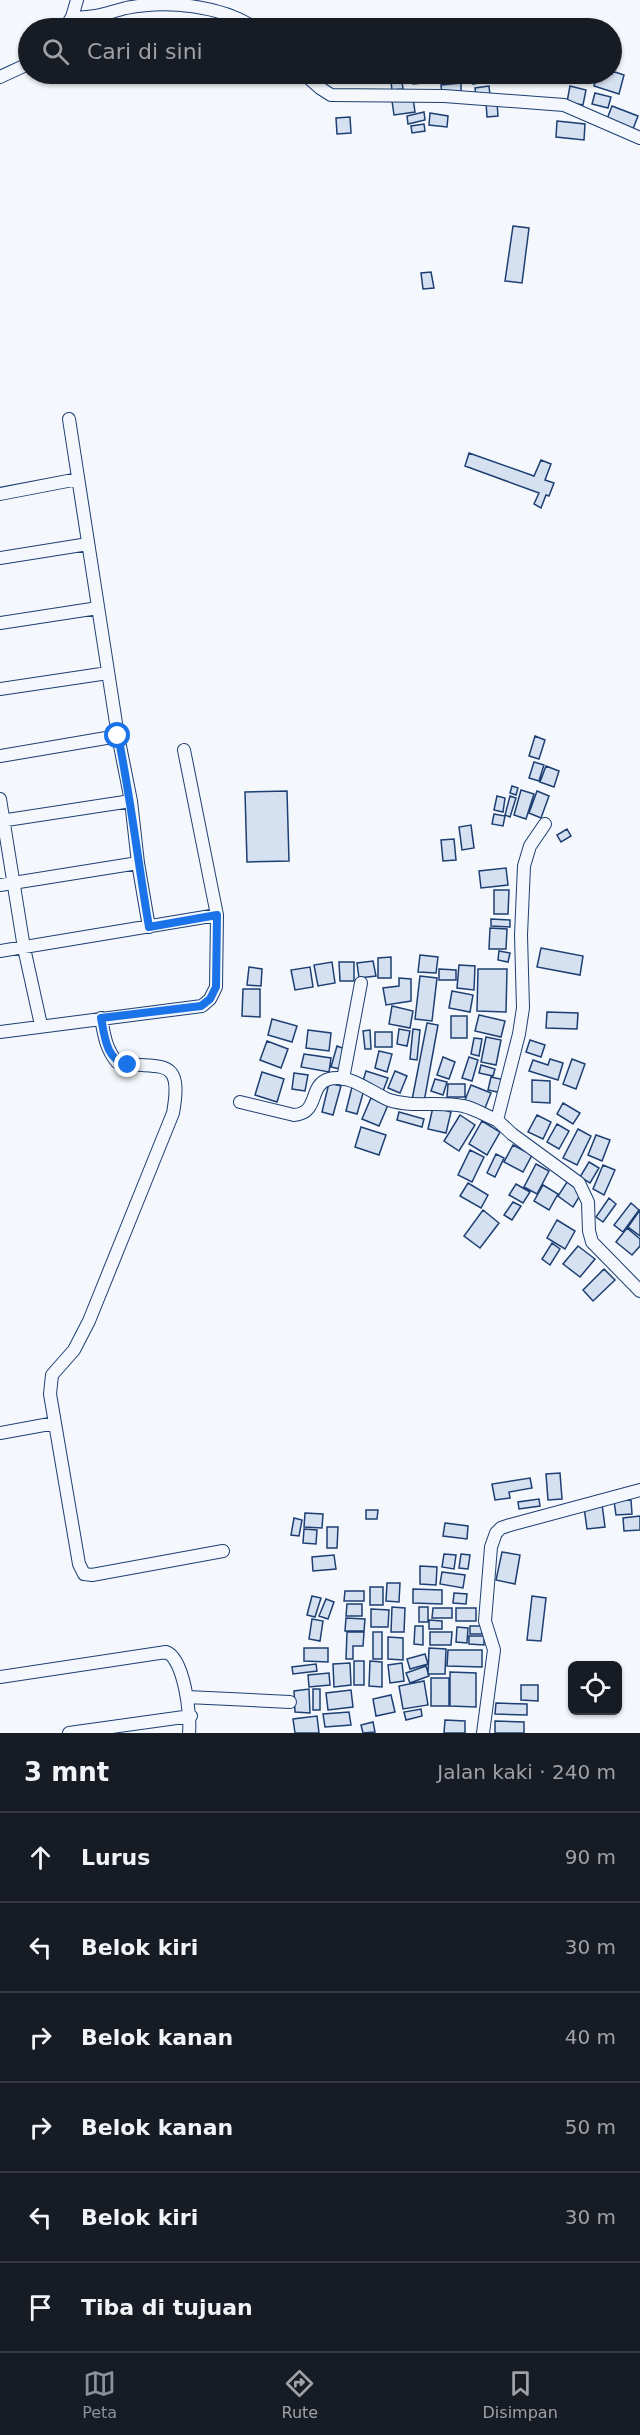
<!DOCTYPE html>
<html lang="id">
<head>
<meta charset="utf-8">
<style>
  :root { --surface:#171b24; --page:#20242c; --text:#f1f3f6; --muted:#9ea1a6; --line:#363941; --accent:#8c9099 }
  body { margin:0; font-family:"DejaVu Sans",sans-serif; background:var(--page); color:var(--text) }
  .controls { position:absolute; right:18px; bottom:18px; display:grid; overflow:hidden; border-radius:9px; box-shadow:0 2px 4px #0004 }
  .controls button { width:54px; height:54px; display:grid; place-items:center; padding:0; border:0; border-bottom:2px solid var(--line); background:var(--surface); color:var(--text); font:30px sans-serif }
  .stop { position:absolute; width:18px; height:18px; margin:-14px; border:4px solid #1a73e8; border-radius:50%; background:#fff }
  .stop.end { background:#1a73e8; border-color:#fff; box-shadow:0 2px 6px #0008 }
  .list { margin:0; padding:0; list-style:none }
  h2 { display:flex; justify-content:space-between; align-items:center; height:78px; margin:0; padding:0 24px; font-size:26px }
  h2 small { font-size:20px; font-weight:400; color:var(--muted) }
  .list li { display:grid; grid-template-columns:39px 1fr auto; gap:18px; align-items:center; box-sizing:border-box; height:90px; padding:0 24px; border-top:2px solid var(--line) }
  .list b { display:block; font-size:22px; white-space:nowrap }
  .list em { font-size:20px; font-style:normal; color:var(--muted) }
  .icon { flex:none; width:33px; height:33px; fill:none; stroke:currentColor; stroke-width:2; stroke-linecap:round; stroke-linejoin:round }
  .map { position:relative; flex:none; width:640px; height:1733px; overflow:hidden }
  .search { position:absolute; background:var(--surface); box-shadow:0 2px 4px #0004; left:18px; right:18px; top:18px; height:66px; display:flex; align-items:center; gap:15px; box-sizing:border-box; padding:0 21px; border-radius:33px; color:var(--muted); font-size:22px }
  .sheet { height:618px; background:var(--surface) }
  nav { display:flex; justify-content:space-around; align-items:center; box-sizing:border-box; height:84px; border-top:2px solid var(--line); background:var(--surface); font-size:16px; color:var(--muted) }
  nav a { display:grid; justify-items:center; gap:3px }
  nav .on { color:var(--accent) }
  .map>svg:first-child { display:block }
</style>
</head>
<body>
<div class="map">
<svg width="640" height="1733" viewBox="0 0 640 1733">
  <rect width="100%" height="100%" fill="#f4f7fb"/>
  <path fill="#d5e0f0" stroke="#1d3f73" stroke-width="1.5" d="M612,71L624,75L619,94L594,86L597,74H612Z
    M390,74H401L403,89L392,90Z
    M411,74H421L423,83L413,84Z
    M435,74H447L448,79L437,81Z
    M472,74H482L484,82L473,84Z
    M461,83V93L442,95L441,85Z
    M489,86L490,95L476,97L475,88Z
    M570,86L586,90L583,105L567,102Z
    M595,93L611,97L608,108L592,104Z
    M413,98L415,112L394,115L392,101Z
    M486,102H497L498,116L487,117Z
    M612,106L638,116L633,129L607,119Z
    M424,112L425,120L408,124L407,116Z
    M430,113L448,116L447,127L429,125Z
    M350,117L351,133L337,134L336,118Z
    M557,121L585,124L584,140L556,137Z
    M424,124L425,131L412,133L411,126Z
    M513,226L529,228L522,283L505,281Z
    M431,272L434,288L423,289L421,273Z
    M469,453L534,476L541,460L551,464L545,480L554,483L549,496L546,495L541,508L534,504L539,493L465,466Z
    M535,736L545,740L539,759L529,756Z
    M534,762L544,765L539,781L529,778Z
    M546,766L559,771L554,787L540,782Z
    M512,786L518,788L516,795L510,793Z
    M521,790L534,794L526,819L514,815Z
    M287,791L289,861L247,862L245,792Z
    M537,791L549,796L541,818L529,813Z
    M497,796L505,798L503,812L494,810Z
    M510,796L516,798L510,817L505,815Z
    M494,814L505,816L503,826L492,824Z
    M471,825L474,848L462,850L459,827Z
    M567,829L571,836L561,842L557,835Z
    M454,839L456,860L443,861L441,840Z
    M506,868L508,885L481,888L479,871Z
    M494,890H509L508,914H494Z
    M491,919L510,920V927L491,926Z
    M490,928L507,929L506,949H489Z
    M541,948L583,956L580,975L537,967Z
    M499,951L510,953L508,962L498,960Z
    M420,955L438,957L436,973L418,972Z
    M391,957V978H378V958Z
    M373,961L376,976L359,978L357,963Z
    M332,962L335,983L318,986L314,965Z
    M339,962H354V981H340Z
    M459,965L475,966L474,990L457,988Z
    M249,967L262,969L261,986L247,985Z
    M310,967L313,987L295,990L291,970Z
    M439,969L456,970V980H439Z
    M478,969H507L506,1012L477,1011Z
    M420,976L437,978L432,1021L415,1019Z
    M399,978L411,979V1001L386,1005L383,988L399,986Z
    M243,989H260V1017L242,1016Z
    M452,991L473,995L470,1012L449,1008Z
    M392,1006L413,1011L410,1028L389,1024Z
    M547,1012L578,1013L577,1029L546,1028Z
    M479,1015L505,1021L501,1037L475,1031Z
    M451,1016H467V1038H451Z
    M272,1019L297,1026L292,1042L268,1035Z
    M427,1023L438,1025L424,1102L412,1100Z
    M399,1029L410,1031L407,1046L397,1044Z
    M413,1029L420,1030L417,1060L410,1059Z
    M308,1030L331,1033L329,1051L306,1048Z
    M370,1030L371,1049H365L363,1031Z
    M375,1032H392V1047H375Z
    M486,1037L501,1040L496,1065L481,1062Z
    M474,1038L482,1039L479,1056L471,1054Z
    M530,1040L545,1045L541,1057L526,1052Z
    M267,1041L288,1049L281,1068L260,1060Z
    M337,1046L345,1049L340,1069L331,1067Z
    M379,1051L392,1054L387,1072L375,1068Z
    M304,1054L331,1058L329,1072L301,1067Z
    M443,1057L455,1062L449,1079L437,1075Z
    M469,1057L478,1060L472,1081L462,1078Z
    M550,1059L563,1063L558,1080L529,1071L533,1060L548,1065Z
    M572,1059L585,1064L576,1089L563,1084Z
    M481,1065L495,1069L493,1076L479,1073Z
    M366,1071L388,1078L383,1091L362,1084Z
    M395,1071L407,1076L400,1093L388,1088Z
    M262,1072L284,1079L277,1102L255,1095Z
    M294,1073L308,1075L305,1091L292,1089Z
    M491,1077L505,1080L502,1093L488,1090Z
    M435,1079L447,1082L443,1095L431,1091Z
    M532,1080L550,1081V1103L532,1102Z
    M329,1083L341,1086L333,1115L322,1112Z
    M448,1084H465V1097H447Z
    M471,1085L491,1093L485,1108L465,1100Z
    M352,1087L364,1090L357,1114L346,1111Z
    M371,1098L388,1105L379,1126L362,1119Z
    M563,1103L580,1113L573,1124L557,1114Z
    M433,1107L451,1112L446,1133L428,1129Z
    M399,1112L424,1119L422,1127L397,1120Z
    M460,1115L475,1125L459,1151L444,1141Z
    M537,1115L551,1122L543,1139L528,1132Z
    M482,1121L500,1132L487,1155L469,1144Z
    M557,1124L569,1131L559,1149L547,1142Z
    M361,1127L386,1135L379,1155L355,1147Z
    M578,1129L591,1136L577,1165L563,1158Z
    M596,1135L610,1140L602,1161L588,1155Z
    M513,1145L532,1155L523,1172L504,1162Z
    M470,1150L484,1157L472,1182L458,1175Z
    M496,1154L504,1158L495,1177L487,1173Z
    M589,1162L599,1168L590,1183L580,1177Z
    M536,1164L549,1171L537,1194L524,1187Z
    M603,1165L615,1170L604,1195L593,1189Z
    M567,1182L582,1192L573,1207L558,1196Z
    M468,1183L488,1195L481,1208L460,1196Z
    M516,1184L530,1192L523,1203L509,1195Z
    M543,1185L558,1194L549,1210L534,1201Z
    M609,1198L616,1204L603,1222L596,1217Z
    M513,1202L521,1206L512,1220L504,1215Z
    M631,1203L639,1210L623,1232L614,1225Z
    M483,1210L499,1223L480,1248L464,1236Z
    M640,1210V1236L628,1227Z
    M557,1220L575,1231L565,1249L547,1238Z
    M627,1228L640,1239V1246L632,1255L616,1242Z
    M552,1243L560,1249L550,1265L542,1259Z
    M578,1246L595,1259L580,1277L563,1264Z
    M604,1269L615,1280L593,1301L583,1290Z
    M560,1473L562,1499L548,1500L546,1474Z
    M530,1478L532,1488L509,1492L510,1498L495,1500L492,1484Z
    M539,1499L540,1506L519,1509L518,1502Z
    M631,1500L632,1514L616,1515L614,1501Z
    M602,1504L605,1527L587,1529L584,1507Z
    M366,1510H378L377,1519H366Z
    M305,1513L323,1514L322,1528L304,1527Z
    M640,1516V1530L624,1531L623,1518Z
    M294,1518L302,1520L299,1536L291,1535Z
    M445,1523L468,1526L467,1539L443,1536Z
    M327,1527H338L337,1548H327Z
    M304,1529L317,1530L316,1544L303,1543Z
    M502,1552L520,1555L515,1584L496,1580Z
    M444,1554L456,1555L454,1569L442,1567Z
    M461,1554L470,1555L468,1569L459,1568Z
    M334,1555L336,1569L313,1571L312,1557Z
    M420,1566L437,1567L436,1585L420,1584Z
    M442,1572L465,1575L463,1588L440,1584Z
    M387,1583H400L399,1602L386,1601Z
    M370,1587H383V1605H370Z
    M413,1589L442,1590V1604L413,1603Z
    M345,1591H364V1601H344Z
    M454,1593L467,1594L466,1604L453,1603Z
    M312,1596L321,1598L315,1617L307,1615Z
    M532,1596L546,1598L541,1641L527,1640Z
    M326,1599L334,1602L328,1619L319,1616Z
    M347,1604H362V1616H346Z
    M392,1607L405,1608L404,1632H391Z
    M419,1607H428V1622H419Z
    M433,1608H452V1618H432Z
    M456,1608H476V1621H456Z
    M371,1609L389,1610L388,1627H371Z
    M346,1618L365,1619L364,1631H345Z
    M312,1619L323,1621L320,1641L309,1639Z
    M429,1620L442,1621V1629H429Z
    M415,1626H423V1645L414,1644Z
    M470,1626H482V1634H470Z
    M457,1627L468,1628L467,1643L456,1642Z
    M347,1632H364L363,1646H353V1659H346Z
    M373,1632H382V1659H373Z
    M430,1632H452L451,1645H430Z
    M469,1636H484V1645L469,1644Z
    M388,1637L403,1638V1660L388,1659Z
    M304,1648H328V1662L304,1661Z
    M429,1648L446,1649L445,1674H428Z
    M448,1650H482V1667L447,1666Z
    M425,1654L428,1664L410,1669L407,1659Z
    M354,1661H364V1685H354Z
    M370,1661L382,1662V1687L369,1686Z
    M350,1663L351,1685L334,1687L333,1664Z
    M402,1663L404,1681L390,1683L388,1665Z
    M316,1664L317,1671L293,1674L292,1667Z
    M426,1666L429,1676L410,1683L406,1673Z
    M450,1672L476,1673V1707L450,1706Z
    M329,1673L330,1685L309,1687L308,1675Z
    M431,1678H449V1706H431Z
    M424,1681L428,1705L403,1709L399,1686Z
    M521,1685H538V1701L521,1700Z
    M309,1689L310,1713L295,1712L294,1691Z
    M313,1689H320V1710H313Z
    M351,1690L353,1707L328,1710L326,1693Z
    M391,1695L395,1712L376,1716L373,1699Z
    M496,1703L527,1704V1715L495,1714Z
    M421,1709L422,1716L406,1720L404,1712Z
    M349,1712L351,1725L325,1727L323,1714Z
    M317,1716L319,1733H295L293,1719Z
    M445,1720L465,1721V1733H444Z
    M495,1721L524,1722V1733H495Z
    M373,1722L375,1732L363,1733L361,1725Z"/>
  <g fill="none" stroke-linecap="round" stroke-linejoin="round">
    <g stroke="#1d3f73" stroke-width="14">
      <path id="minor" d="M72,17C93,19 106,13 126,8C167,0 220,5 255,28
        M65,28L72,17L77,0
        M304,74L320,88L331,95L444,96L564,105L640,138
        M0,77L28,64
        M69,419L118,736L131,801L138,863L149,927
        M0,494L78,479
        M0,558L88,544
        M0,623L98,608
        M0,689L108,673
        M0,756L118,736
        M0,799L24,948L41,1025
        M0,821L131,801
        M545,824L530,846L524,866L521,935L523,1008L519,1034L497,1120L512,1134L579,1183L588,1202L589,1231L592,1242L640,1291
        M0,885L138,863
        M0,951L217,915
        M101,1018C104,1035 106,1049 117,1062C158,1071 184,1052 173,1113L89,1321L74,1350L52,1375L50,1394L79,1564L84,1574L92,1575L223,1551
        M0,1032L202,1006L210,999L216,987L217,915L184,750
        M343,1079L361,983
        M240,1102L294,1115C320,1113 308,1085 329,1079C349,1073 372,1093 389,1100C413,1108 439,1101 463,1106C474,1108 486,1116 497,1120
        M0,1433L55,1423
        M0,1677L166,1652C184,1658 191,1715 189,1733
        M187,1697L290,1702
        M69,1733L191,1716
        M483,1733L494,1650L485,1621L491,1547L496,1533L501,1528L510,1525L640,1490"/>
    </g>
    <use href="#minor" stroke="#f4f7fb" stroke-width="12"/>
  </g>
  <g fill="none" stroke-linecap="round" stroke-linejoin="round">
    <path stroke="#1a73e8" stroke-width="8" d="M118,736C131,799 138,863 149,927L217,915L216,987L210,999L201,1006L101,1018C105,1038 106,1060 128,1065"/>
  </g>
</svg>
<div class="controls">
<button><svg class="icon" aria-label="locate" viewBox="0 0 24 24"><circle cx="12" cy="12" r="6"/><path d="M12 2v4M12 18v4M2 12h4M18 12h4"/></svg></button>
</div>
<div class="stop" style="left:118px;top:736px"></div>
<div class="stop end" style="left:128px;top:1065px"></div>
<div class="search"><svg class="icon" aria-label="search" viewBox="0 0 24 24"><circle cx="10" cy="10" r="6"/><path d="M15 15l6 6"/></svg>Cari di sini</div>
</div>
<section class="sheet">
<h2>3 mnt<small>Jalan kaki · 240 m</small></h2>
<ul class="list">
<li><svg class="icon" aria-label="ahead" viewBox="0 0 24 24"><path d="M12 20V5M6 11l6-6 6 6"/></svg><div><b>Lurus</b></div><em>90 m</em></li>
<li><svg class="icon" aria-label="left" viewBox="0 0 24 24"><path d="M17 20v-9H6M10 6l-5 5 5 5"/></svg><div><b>Belok kiri</b></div><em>30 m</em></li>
<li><svg class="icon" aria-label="right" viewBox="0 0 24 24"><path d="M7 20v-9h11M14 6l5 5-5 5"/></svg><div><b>Belok kanan</b></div><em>40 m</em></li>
<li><svg class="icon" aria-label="right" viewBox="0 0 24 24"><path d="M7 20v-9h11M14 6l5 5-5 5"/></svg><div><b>Belok kanan</b></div><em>50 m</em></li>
<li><svg class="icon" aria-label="left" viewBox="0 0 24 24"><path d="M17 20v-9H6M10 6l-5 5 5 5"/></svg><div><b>Belok kiri</b></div><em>30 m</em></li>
<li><svg class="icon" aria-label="arrive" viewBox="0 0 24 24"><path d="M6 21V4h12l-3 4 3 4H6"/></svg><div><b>Tiba di tujuan</b></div></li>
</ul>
</section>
<nav>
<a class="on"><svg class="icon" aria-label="map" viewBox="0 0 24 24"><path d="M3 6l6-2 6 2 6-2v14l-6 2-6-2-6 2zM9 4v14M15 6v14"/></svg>Peta</a>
<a><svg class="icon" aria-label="directions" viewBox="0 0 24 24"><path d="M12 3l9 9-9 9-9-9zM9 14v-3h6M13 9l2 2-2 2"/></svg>Rute</a>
<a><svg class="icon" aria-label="saved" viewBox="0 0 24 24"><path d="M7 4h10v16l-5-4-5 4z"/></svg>Disimpan</a>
</nav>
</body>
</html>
